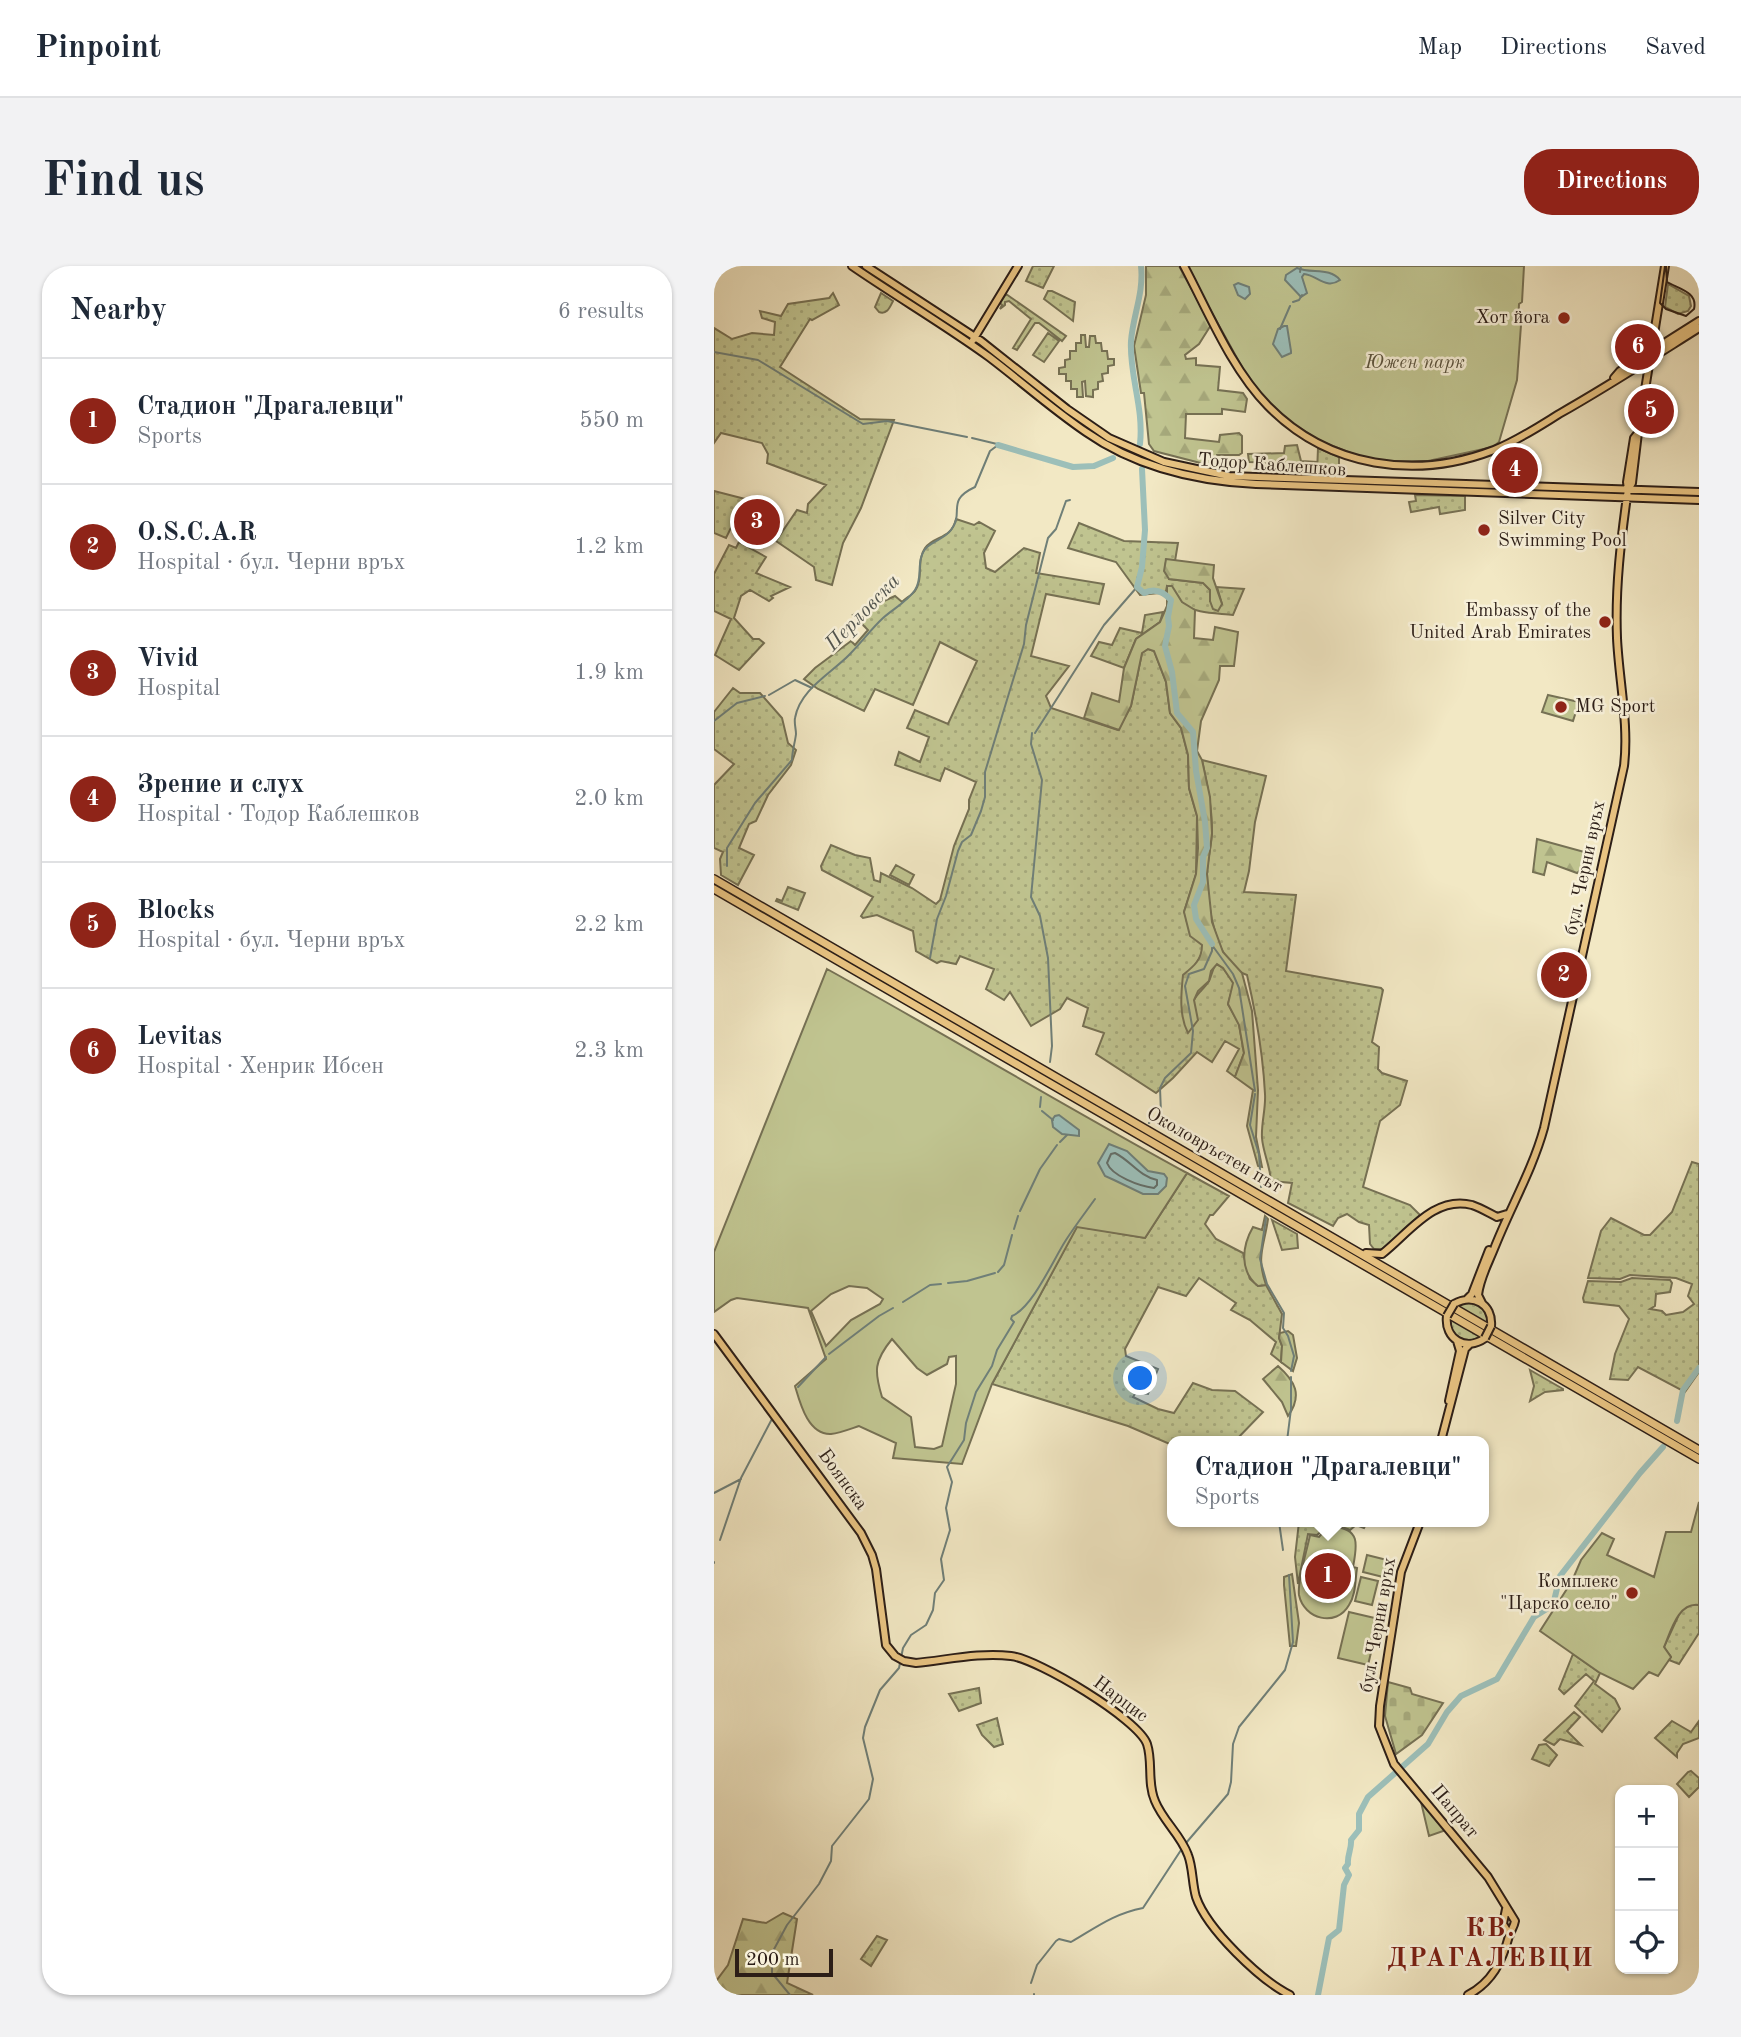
<!DOCTYPE html>
<html lang="en">
<head>
<meta charset="utf-8">
<style>
  :root { --surface:#fff; --page:#f2f2f3; --text:#1f2937; --muted:#747a83; --line:#e0e1e3; --accent:#8f2418 }
  body { margin:0; font-family:"Old Standard TT",serif; background:var(--page); color:var(--text) }
  .controls { position:absolute; right:21px; bottom:21px; display:grid; overflow:hidden; border-radius:14px; box-shadow:0 2px 5px #0004 }
  .controls button { width:63px; height:63px; display:grid; place-items:center; padding:0; border:0; border-bottom:2px solid var(--line); background:var(--surface); color:var(--text); font:35px sans-serif }
  .scale { position:absolute; left:21px; bottom:18px; width:98px; box-sizing:border-box; padding-left:7px; border:4px solid #2c1e17; border-top:0; font-size:19px; line-height:24px; white-space:nowrap; color:#2c1e17; -webkit-text-stroke:5px #f7f0d9; paint-order:stroke }
  .you { position:absolute; left:427px; top:1113px; width:24px; height:24px; margin:-18px; border:5px solid #fff; border-radius:50%; background:#1a73e8; box-shadow:0 0 0 10px #1a73e833 }
  .badge { display:grid; place-items:center; width:46px; height:46px; border-radius:50%; background:var(--accent); color:#fff; font-size:23px; font-weight:700 }
  .pin { position:absolute; translate:-50% -50%; border:4px solid #fff; box-shadow:0 2px 7px #0006 }
  .popup { position:absolute; left:453px; top:1170px; width:322px; height:91px; box-sizing:border-box; display:grid; place-content:center; border-radius:14px; background:var(--surface); filter:drop-shadow(0 2px 5px #0005); font-size:23px; white-space:nowrap; color:var(--muted) }
  .popup b { font-size:26px; color:var(--text) }
  .popup::after { content:''; position:absolute; left:50%; top:100%; margin-left:-14px; border:14px solid transparent; border-top-color:var(--surface) }
  .list { margin:0; padding:0; list-style:none }
  h2 { display:flex; justify-content:space-between; align-items:center; height:91px; margin:0; padding:0 28px; font-size:30px }
  h2 small { font-size:23px; font-weight:400; color:var(--muted) }
  .list li { display:grid; grid-template-columns:46px 1fr auto; gap:21px; align-items:center; box-sizing:border-box; height:126px; padding:0 28px; border-top:2px solid var(--line) }
  .list b { display:block; font-size:26px; white-space:nowrap }
  .list p { margin:0; font-size:23px; white-space:nowrap; color:var(--muted) }
  .list em { font-size:23px; font-style:normal; color:var(--muted) }
  .icon { flex:none; width:38px; height:38px; fill:none; stroke:currentColor; stroke-width:2; stroke-linecap:round; stroke-linejoin:round }
  .map { position:relative; flex:none; width:985px; height:1729px; overflow:hidden; border-radius:28px }
  header { display:flex; align-items:center; gap:42px; box-sizing:border-box; height:98px; padding:0 35px; background:var(--surface); border-bottom:2px solid var(--line) }
  header strong { font-size:33px }
  nav { display:flex; gap:38px; margin-inline-start:auto; font-size:24px }
  .intro { display:flex; align-items:center; justify-content:space-between; box-sizing:border-box; height:168px; padding:0 42px }
  h1 { margin:0; font-size:49px }
  .button { padding:18px 32px; border-radius:28px; background:var(--accent); color:#fff; font-size:24px; font-weight:700 }
  main { display:flex; gap:42px; padding:0 42px }
  aside { flex:1; background:var(--surface); border-radius:28px; box-shadow:0 2px 5px #0004 }
  .map>svg:first-child { display:block }
</style>
</head>
<body>
<header>
<strong>Pinpoint</strong>
<nav><a>Map</a><a>Directions</a><a>Saved</a></nav>
</header>
<div class="intro"><h1>Find us</h1><a class="button">Directions</a></div>
<main>
<aside>
<h2>Nearby<small>6 results</small></h2>
<ul class="list">
<li><span class="badge">1</span><div><b>Стадион &quot;Драгалевци&quot;</b><p>Sports</p></div><em>550 m</em></li>
<li><span class="badge">2</span><div><b>O.S.C.A.R</b><p>Hospital · бул. Черни връх</p></div><em>1.2 km</em></li>
<li><span class="badge">3</span><div><b>Vivid</b><p>Hospital</p></div><em>1.9 km</em></li>
<li><span class="badge">4</span><div><b>Зрение и слух</b><p>Hospital · Тодор Каблешков</p></div><em>2.0 km</em></li>
<li><span class="badge">5</span><div><b>Blocks</b><p>Hospital · бул. Черни връх</p></div><em>2.2 km</em></li>
<li><span class="badge">6</span><div><b>Levitas</b><p>Hospital · Хенрик Ибсен</p></div><em>2.3 km</em></li>
</ul>
</aside>
<div class="map">
<svg width="985" height="1729" viewBox="0 0 985 1729">
  <defs>
    <pattern id="grass-dots" width="8" height="8" patternUnits="userSpaceOnUse" patternTransform="scale(1.75)"><rect width="8" height="8" fill="#c0c490"/><path d="M2 2h.1M6 6h.1" fill="none" stroke="#a5a87b" stroke-width="1.8" stroke-linecap="round"/></pattern>
    <pattern id="forest-firs" width="22" height="20" patternUnits="userSpaceOnUse" patternTransform="scale(1.75)"><rect width="22" height="20" fill="#c0c490"/><path d="M5 1l3.5 6h-7zM16 11l3.5 6h-7z" fill="#a5a87b"/></pattern>
    <pattern id="cemetery-stones" width="16" height="16" patternUnits="userSpaceOnUse" patternTransform="scale(1.75)"><rect width="16" height="16" fill="#c0c490"/><path d="M2 7V4a2 2 0 0 1 4 0v3zM10 15v-3a2 2 0 0 1 4 0v3z" fill="#a5a87b"/></pattern>
  </defs>
  <rect width="100%" height="100%" fill="#f2e8c4"/>
  <filter id="stains"><feTurbulence type="fractalNoise" baseFrequency=".00286" numOctaves="4"/><feColorMatrix values="0 0 0 0 .2 0 0 0 0 .09 0 0 0 0 .02 0 0 0 .5 -.17"/></filter>
  <radialGradient id="worn" r=".72"><stop offset=".6" stop-color="#630" stop-opacity="0"/><stop offset="1" stop-color="#630" stop-opacity=".3"/></radialGradient>
  <path fill="url(#grass-dots)" stroke="#767154" stroke-width="2" d="M319,0H340L329,22L312,15Z
    M954,18L975,30L977,40L974,45L964,48L951,41Z
    M334,25H338L361,36L359,55L330,33Z
    M119,27L125,39L98,54L96,53L66,101L146,153L180,154L147,242L129,277L118,319L102,314L100,301L62,275L83,244L93,247L94,238L112,219L53,197L54,188L48,177L7,167L0,177V62L18,73L38,67L60,69L61,56L48,52L46,45L67,50L74,38L115,32Z
    M167,27L179,35C176,41 173,49 165,46L161,41Z
    M292,28L352,70L348,75L325,57H321L303,84L299,82L317,53L295,35L291,36V39L286,43L288,39L286,37Z
    M334,67L345,75L330,96L319,89Z
    M266,77L371,160L370,162L263,80Z
    M390,171L457,200L504,210L541,213V216L488,211L423,192L389,175Z
    M604,182L625,191V205L630,206V208L603,207Z
    M544,213L781,221L780,224L544,216Z
    M0,225L31,233L12,272L0,267Z
    M701,229L751,230V244L726,248L725,241L697,246L695,236L702,235Z
    M242,253L260,259L265,256L281,265L270,287L272,302L281,306L310,282L326,287L322,307L390,318L385,338L332,328L317,390L355,400L332,430L337,442L404,464L417,440L428,387L434,383L440,385L452,416L456,447L467,462L474,489L475,522L483,550L482,608L470,646L488,679V688L481,699L480,734C484,726 491,722 495,715C498,709 498,704 502,698L509,702L520,717L514,738L525,758L530,787L521,811L513,805L525,783L511,775L498,796L483,786L459,812L442,827L382,788L390,767L369,760L374,742L353,732L346,743L317,760L296,726L290,734L272,723L280,703L246,690L242,698L227,695L223,697L202,685L199,665L163,649L149,652L147,650L159,631L108,604L107,600L117,579L141,589L156,592L160,614L166,616L167,607L198,622L222,638L226,634L240,580L255,543V534L262,516L231,502L226,515L181,499L185,486L206,496L215,471L193,462L201,444L234,458L263,395L226,376L199,439L161,423L150,445L104,423L90,413L101,402L137,375L141,379L154,364L139,349L181,330L188,336C192,332 198,329 201,325C210,312 202,295 211,282C221,269 237,274 242,253Z
    M365,257L410,275L464,277L461,295L452,294L455,313L490,317L496,324V335L508,338L503,321L530,323L519,349C504,347 480,348 468,337C461,329 465,327 453,320L451,330L445,327L426,329L402,296L354,282Z
    M25,276L52,291L42,307L76,321L57,330L59,332L55,335L36,324L27,330L20,352L39,373H45L50,377L25,404L1,389L17,353L0,345V308L15,279L22,282Z
    M449,346L446,356L422,373L410,402L377,390L385,376L398,379L406,362L428,367L431,349Z
    M19,422L26,427H46L68,452L74,477L82,484L77,499L54,529L42,555L35,558L25,582L40,589L24,619L7,609L6,593L9,586L0,582V519L20,498L0,483V446Z
    M488,494L552,510L541,556L535,605L530,626L582,629L572,705L667,722L669,724L658,776L665,781L664,803L668,807L693,815L686,839L666,855L649,921L696,939L706,949L668,983H660L656,978L655,959L645,956L633,948L624,952L619,960L574,937L578,917L557,915C556,900 549,886 548,872C547,857 552,843 551,828C549,788 542,748 533,709C501,699 493,637 493,608C493,594 498,579 498,565C498,540 493,518 488,494Z
    M0,618L507,912L506,913Z
    M74,621L91,627L84,644L62,635L63,633L68,635Z
    M978,896L985,898V1106L971,1126L924,1101L914,1114L896,1113L901,1088L915,1053L905,1040L870,1036L869,1032L874,1015L907,1016L918,1012L956,1014L958,1017L956,1026L942,1028L941,1040L936,1043L948,1045L952,1049L969,1046L980,1038L974,1030L978,1018L962,1012L916,1009L906,1013L874,1012L887,965L897,952L930,969H936L958,946Z
    M473,907L515,930L499,949H496L491,958L502,973L529,987L536,1013L544,1020L552,1019L568,1048L565,1072L568,1080L567,1096L557,1088L562,1076L536,1054L517,1044L522,1037L485,1012L472,1030L444,1021L411,1083L412,1090L444,1103L434,1128L422,1126L419,1131L444,1143L460,1147L479,1117L498,1124L521,1125L549,1146L521,1175H458V1179L414,1160L278,1118L363,960L431,972Z
    M558,954L583,968L584,982L568,984Z
    M755,1036C769,1038 773,1046 774,1059L743,1040Z
    M736,1052L767,1070C751,1080 736,1070 736,1052Z
    M816,1104L849,1123V1124L831,1126L816,1135L820,1120Z
    M585,1256H653L650,1262L642,1259L636,1264C623,1258 614,1259 603,1269L594,1268L584,1318L581,1291Z
    M978,1338L985,1339V1367L965,1398L955,1394L957,1391L950,1381L967,1344Z
    M859,1388L886,1407L881,1418L901,1433L906,1443L888,1466L861,1440L880,1415L872,1408L850,1428L845,1423Z
    M265,1422L267,1437L245,1445L235,1428Z
    M860,1446L866,1451L853,1465L867,1479L846,1473L840,1479L830,1474Z
    M283,1452L289,1478L280,1481L268,1469L263,1459Z
    M958,1455L977,1466L985,1455V1472L969,1478L963,1487V1491L941,1472Z
    M832,1478L843,1489L835,1500L818,1493L825,1479Z
    M977,1505L985,1512V1521L975,1531L963,1518L974,1506Z
    M163,1670L173,1674L157,1700L147,1693Z"/>
  <path fill="url(#forest-firs)" stroke="#767154" stroke-width="2" d="M432,0H465L497,59L485,78L471,89L472,93L482,92V99L506,101L504,124L529,127L533,133L531,146L508,143V148H472L471,172L505,176L506,169L525,167L528,170V187L525,189H503L502,201L440,185L435,178L430,127H427L420,80L432,29Z
    M583,179L587,195L603,196V207L562,205V197L535,196L534,188L570,187L571,180Z
    M452,293L500,299L499,312L508,338L504,345L499,343L496,335V324L489,317L455,313L450,305Z
    M453,320H458L468,336L481,344L480,372L499,374L501,361L524,366L520,400H506L505,414L487,455L483,485L488,494L496,531L498,567L493,608L498,656L509,686L528,707L538,745L544,824L542,871L548,901L544,900L533,860L539,824L521,811L530,787L525,759L514,738L519,717L509,702L503,698L497,705L495,715L484,725L480,734L484,754L474,767C465,750 467,728 469,709C480,700 488,694 488,679L476,670L470,646L482,608L484,582L483,550L475,522L474,489L467,462L456,447L452,416L440,385L434,383L428,387L417,440L405,464L370,452L378,427L405,436L410,402L422,373L446,356L453,340Z
    M823,573L874,587V589L868,603L863,607L833,596L830,609L819,606Z
    M182,599L200,609L195,619L176,609Z
    M551,950L554,953C550,981 542,990 552,1019L544,1020C525,1005 528,980 539,961L548,964Z
    M574,1065L579,1069L583,1092L579,1105L567,1096L568,1080L565,1072L566,1067Z
    M564,1100C581,1115 589,1129 574,1150L568,1136L549,1113Z
    M578,1308L585,1357L582,1380H576L570,1319V1311Z
    M69,1647L83,1653L73,1717L99,1729H0V1718L14,1699L29,1653L52,1657Z"/>
  <path fill="url(#cemetery-stones)" stroke="#767154" stroke-width="2" d="M674,1416L696,1422L698,1428L729,1437L708,1469L682,1488L671,1450Z"/>
  <path fill="#c0c490" stroke="#767154" stroke-width="2" fill-rule="evenodd" d="M472,0H810L808,36L805,38L804,57L807,59L803,114L785,176L779,181L765,184L714,195H667L642,189L606,175L575,155L552,134L533,110Z
    M367,69H371L372,81H375L376,70H381L382,77H387L388,85H393L394,93H400V99L394,100V107L388,108L389,115L384,116V123L379,124V131L372,130L371,115L368,116L369,131H363V123H357V115H352V108H345V102L351,101V94L356,93V85H362V77H367Z
    M834,429L865,436L859,455L828,446Z
    M113,703C234,770 352,841 473,907L431,972L363,961L278,1118L248,1198L179,1192L182,1177L145,1160C136,1163 126,1167 117,1168C94,1169 86,1137 81,1120L112,1093L94,1042L23,1032L17,1034L0,1046V986ZM135,1020L153,1022L169,1033L166,1038L137,1054L112,1080L97,1045L117,1028ZM178,1073L203,1102L213,1109L233,1098L235,1091L242,1090V1118L228,1180L220,1183L201,1181L197,1151L168,1131C160,1105 160,1095 178,1073Z
    M985,1236V1339C964,1336 957,1365 950,1381L957,1391L944,1410L935,1406L919,1423L886,1407L826,1365L858,1315L867,1294L888,1267L900,1273L893,1289L940,1311L952,1266H977Z
    M619,1261C647,1262 643,1280 639,1301L643,1302C641,1315 642,1328 635,1339C622,1362 590,1353 585,1329C583,1314 593,1285 596,1269L605,1271L611,1264Z
    M653,1289L673,1294L669,1311L649,1306Z
    M647,1311L664,1315L658,1339L641,1335Z
    M635,1346L665,1353L654,1399L624,1392Z
    M707,1536H709L732,1564L715,1570Z"/>
  <path fill="#9cbfb9" stroke="#6f7f78" stroke-width="2" d="M583,2C597,8 616,1 626,14C612,24 603,9 590,8L588,11L593,27L587,31L571,14L572,9Z
    M524,17L535,21L536,28L531,33L524,29L520,19Z
    M570,60H573L577,85V87L568,91L559,78L564,63Z
    M345,849L365,864V870L348,868L339,861L338,854L341,850Z
    M395,878L413,885L434,905L450,908L453,912L452,920L444,928H429L400,914L391,910L384,897Z"/>
  <g fill="none" stroke-linecap="round" stroke-linejoin="round">
    <path stroke="#646e68" stroke-width="2" d="M401,887C417,895 425,910 443,914V919L440,922C425,920 398,910 393,897L397,888Z"/>
    <path stroke="#6f7f78" stroke-width="2" d="M586,6L587,0
      M579,36L585,34L588,29
      M566,63L576,40
      M0,86L44,94L149,158L173,155L253,171
      M258,172L283,178
      M55,429L81,414L98,422
      M0,455L23,437L51,430
      M318,467L317,478L328,514L317,631L326,650L334,692L338,780L336,796
      M321,467L390,359L423,321
      M13,600V582L41,537L78,494C78,485 81,477 82,468C82,463 80,457 81,452C86,423 118,407 136,388C148,376 157,363 169,352C179,343 194,335 201,324C208,313 204,303 207,292C211,275 228,276 237,264C251,246 231,235 261,221L276,185L284,179
      M498,679L519,708L525,722L541,825
      M216,692L223,653L232,630L244,585L248,576L257,569L267,545L271,531V506L310,378L312,359L334,272L342,263L352,235L356,234
      M541,828L536,859L545,888L547,921
      M326,841L327,831
      M328,845L339,854
      M435,857L447,847L446,822L451,812L477,787L479,765L471,720L475,708L490,703L498,685V678
      M346,876L353,869
      M306,945L326,903L343,879
      M552,952L546,993L553,1018L570,1047L569,1062L574,1070L580,1090L577,1105
      M300,963L304,950
      M284,1006L290,999L298,969
      M234,1017L253,1015L281,1007
      M189,1036L216,1019L227,1018
      M115,1088L165,1050L179,1042
      M84,1121L112,1091
      M573,1175L577,1143V1111
      M0,1227L27,1213
      M565,1256L569,1284
      M6,1274L27,1212L59,1151
      M0,1297V1296
      M472,1577L514,1528L517,1516L519,1478L525,1461L571,1404L579,1376L575,1309
      M317,1717L323,1699L342,1675L345,1673L357,1676C383,1661 399,1648 429,1642L469,1581
      M76,1729L58,1707V1687L73,1659L105,1618L117,1595L118,1580L155,1533L159,1513L149,1472L151,1461L166,1424L185,1402L189,1382L197,1369L212,1359L219,1344L221,1327L230,1314L227,1293L236,1264L232,1242L238,1216L233,1201L250,1174L252,1157L262,1126L278,1100L283,1084L300,1056L297,1053L298,1050C319,1041 339,994 352,974C361,960 371,947 381,933
      M320,1729V1728"/>
    <path stroke="#9cbfb9" stroke-width="6" d="M426,178C430,141 415,109 417,75C419,49 430,27 427,0
      M284,179L359,201L380,200L399,192
      M428,203L431,264L428,301L423,321L430,327C440,322 449,325 457,334L454,351L455,360L451,380L458,406L463,447L479,466L482,505L491,556L493,582L489,591V616L480,639L482,653L498,678
      M963,1155L969,1124L985,1102
      M604,1729L615,1672L625,1664L630,1619L635,1609L631,1602L634,1598C633,1589 638,1582 637,1574L645,1564V1548L654,1531L714,1478L733,1446L747,1430L783,1413L820,1351L839,1339L846,1310L926,1207L949,1181"/>
    <g stroke="#2c1e17" stroke-width="10">
      <path id="major" d="M138,0C183,31 231,59 275,91C308,116 338,143 372,166C422,201 482,215 542,218L985,234
        M152,0L267,75L353,143L395,172L450,196L515,210L985,226
        M470,0C495,47 517,102 554,140C615,202 702,214 780,184C803,175 824,161 845,148C893,121 939,91 985,62
        M259,74L304,0
        M900,112L906,105L985,55
        M914,223L918,217L924,167
        M652,987L668,988C694,968 720,929 758,939C767,942 775,947 783,951L793,948
        M753,1033L758,1028L775,984
        M768,1037L764,1029C766,1012 774,998 780,983C796,942 818,905 830,862L910,500C915,458 905,415 903,372C901,321 907,273 914,223L913,216L920,172L924,167L951,0
        M740,1038C759,1027 779,1038 777,1060
        M733,1050C730,1073 752,1086 771,1072
        M0,1068L147,1267L158,1289L162,1303L172,1379L181,1390L190,1395L202,1397C233,1394 266,1386 297,1390C324,1393 424,1453 433,1478C439,1496 433,1517 441,1535C449,1555 467,1569 474,1589C479,1602 478,1617 482,1631C493,1663 546,1714 576,1729
        M735,1135L746,1085L743,1075
        M727,1175L751,1083L756,1078
        M706,1256L687,1306L666,1440L665,1460L680,1498L774,1611L801,1655C800,1661 797,1664 795,1670C788,1696 778,1716 754,1729
        M792,1643L789,1658L796,1669"/>
    </g>
    <g stroke="#2c1e17" stroke-width="10">
      <path id="highway" d="M0,613L985,1184
        M0,623L985,1193"/>
    </g>
    <use href="#major" stroke="#e9c482" stroke-width="6"/>
    <use href="#highway" stroke="#e9c482" stroke-width="7"/>
    <path stroke="#2c1e17" stroke-width="2" d="M951,0L946,37L952,43L972,50L980,43C984,26 965,23 953,16L952,0"/>
    <g stroke="#2c1e17" stroke-width="10" stroke-linecap="butt">
      <path id="major-bridge" d="M733,1050L740,1038
        M771,1072L777,1060"/>
    </g>
    <use href="#major-bridge" stroke="#e9c482" stroke-width="6"/>
  </g>
  <g fill="#8f2418" stroke="#f7f0d9" stroke-width="2.5">
    <circle cx="850" cy="52" r="7"/>
    <circle cx="770" cy="264" r="7"/>
    <circle cx="891" cy="356" r="7"/>
    <circle cx="847" cy="441" r="7"/>
    <circle cx="918" cy="1327" r="7"/>
  </g>
  <g text-anchor="middle" dominant-baseline="central" stroke-width="5" stroke-linejoin="round" paint-order="stroke">
    <g font-size="19" fill="#2c1e17" stroke="#f7f0d9" text-anchor="end">
      <text x="836" y="52">Хот йога</text>
      <text x="784" y="253" text-anchor="start">Silver City<tspan x="784" dy="22">Swimming Pool</tspan></text>
      <text x="877" y="345">Embassy of the<tspan x="877" dy="22">United Arab Emirates</tspan></text>
      <text x="861" y="441" text-anchor="start">MG Sport</text>
      <text x="904" y="1316">Комплекс<tspan x="904" dy="22">"Царско село"</tspan></text>
    </g>
    <g font-size="19" font-style="italic" fill="#58503b" stroke="#f7f0d9">
      <text x="701" y="97">Южен парк</text>
    </g>
    <g font-size="19" fill="#2c1e17" stroke="#f7f0d9">
      <text transform="translate(558 200) rotate(4)">Тодор Каблешков</text>
      <text transform="translate(872 602) rotate(-78)">бул. Черни връх</text>
      <text transform="translate(500 885) rotate(30)">Околовръстен път</text>
      <text transform="translate(128 1214) rotate(54)">Боянска</text>
      <text transform="translate(665 1359) rotate(-80)">бул. Черни връх</text>
      <text transform="translate(406 1434) rotate(37)">Нарцис</text>
      <text transform="translate(740 1546) rotate(50)">Папрат</text>
    </g>
    <g font-size="21" font-style="italic" fill="#535650" stroke="#f7f0d9">
      <text transform="translate(149 347) rotate(-46)">Перловска</text>
    </g>
    <g font-size="26" font-weight="bold" letter-spacing="2" fill="#7a1f14" stroke="#f7f0d9">
      <text x="777" y="1663">КВ.<tspan x="777" dy="30">ДРАГАЛЕВЦИ</tspan></text>
    </g>
  </g>
  <rect width="100%" height="100%" filter="url(#stains)"/>
  <rect width="100%" height="100%" fill="url(#worn)"/>
</svg>
<div class="controls">
<button>+</button>
<button>−</button>
<button><svg class="icon" aria-label="locate" viewBox="0 0 24 24"><circle cx="12" cy="12" r="6"/><path d="M12 2v4M12 18v4M2 12h4M18 12h4"/></svg></button>
</div>
<div class="scale">200 m</div>
<div class="you"></div>
<div class="pin badge" style="left:614px;top:1310px">1</div>
<div class="popup"><b>Стадион &quot;Драгалевци&quot;</b>Sports</div>
<div class="pin badge" style="left:850px;top:709px">2</div>
<div class="pin badge" style="left:43px;top:256px">3</div>
<div class="pin badge" style="left:801px;top:204px">4</div>
<div class="pin badge" style="left:937px;top:145px">5</div>
<div class="pin badge" style="left:924px;top:81px">6</div>
</div>
</main>
</body>
</html>
